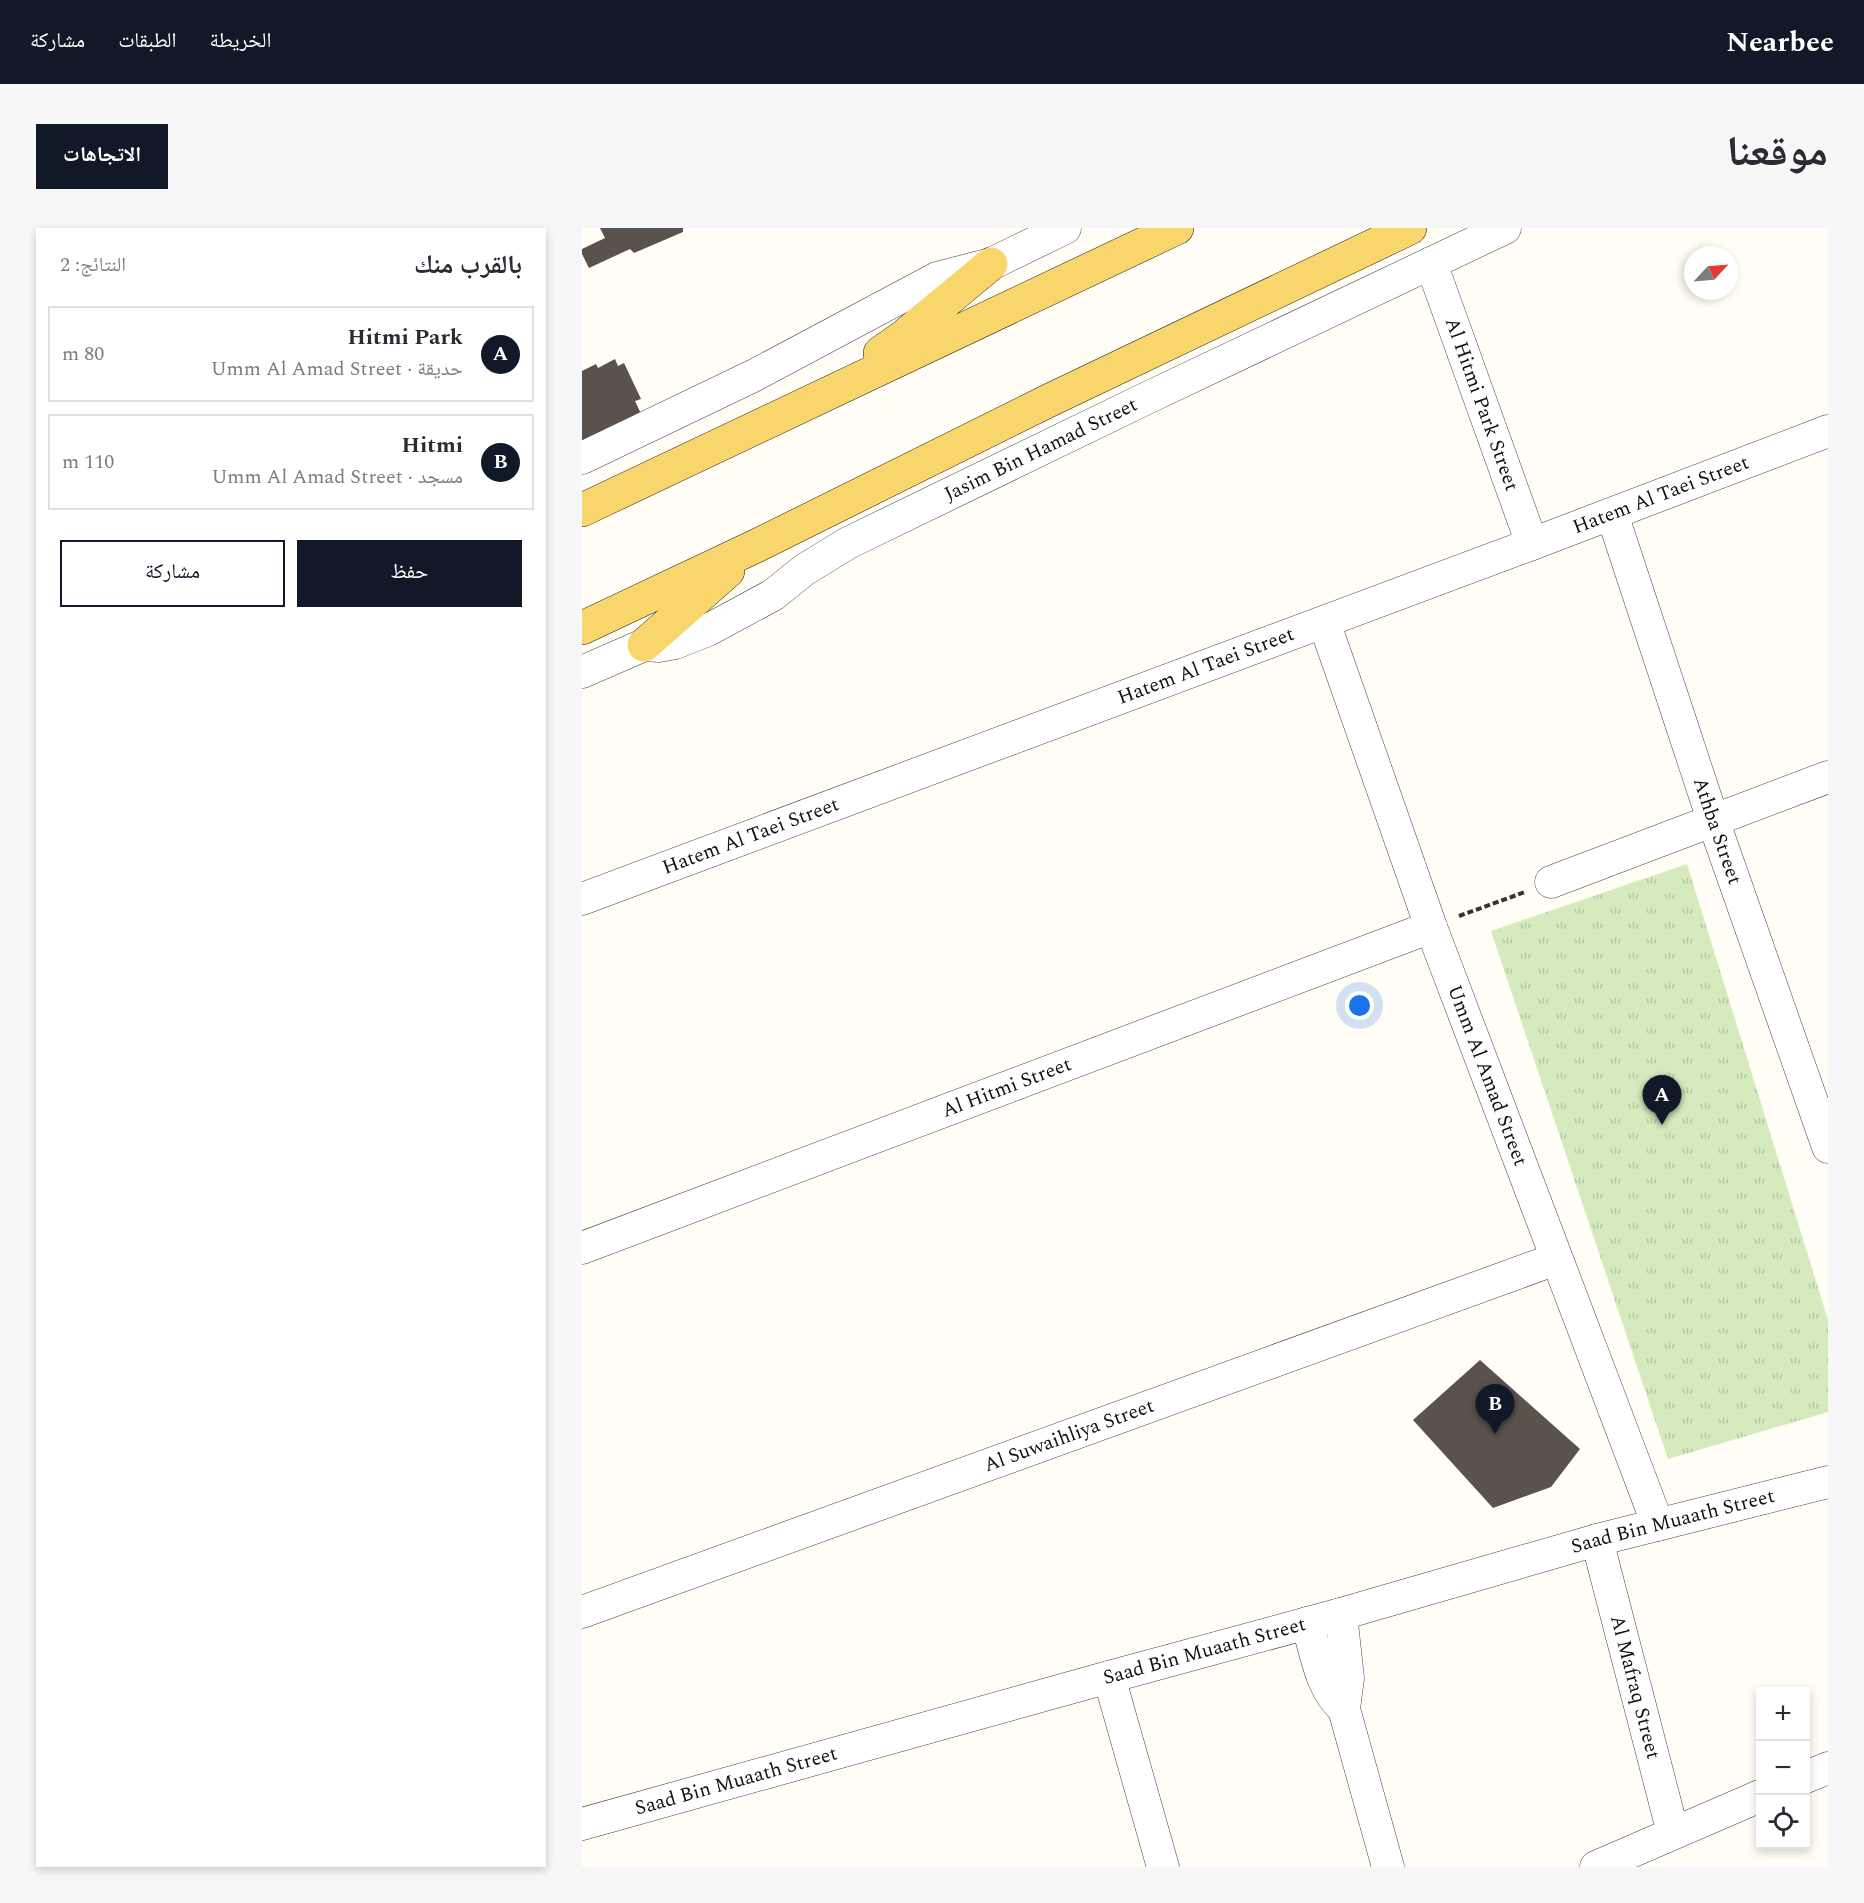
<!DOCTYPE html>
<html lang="ar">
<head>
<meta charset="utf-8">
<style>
  :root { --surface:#fff; --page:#f7f7f7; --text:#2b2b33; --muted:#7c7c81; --line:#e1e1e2; --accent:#111827 }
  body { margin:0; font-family:Spectral,"Noto Naskh Arabic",serif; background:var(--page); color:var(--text); direction:rtl }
  .controls { position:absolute; right:18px; bottom:18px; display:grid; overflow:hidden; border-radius:0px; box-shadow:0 3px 9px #0003 }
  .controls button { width:54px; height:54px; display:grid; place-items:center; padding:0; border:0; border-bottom:2px solid var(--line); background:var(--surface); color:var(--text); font:30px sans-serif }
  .compass { position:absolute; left:1102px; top:18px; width:54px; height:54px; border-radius:50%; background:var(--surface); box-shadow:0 3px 9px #0003; rotate:64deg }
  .you { position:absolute; left:778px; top:778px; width:21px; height:21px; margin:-15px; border:4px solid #fff; border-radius:50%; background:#1a73e8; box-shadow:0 0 0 9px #1a73e833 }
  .badge { display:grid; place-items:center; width:39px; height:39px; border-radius:50%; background:var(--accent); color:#fff; font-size:20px; font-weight:700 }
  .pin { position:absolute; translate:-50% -50px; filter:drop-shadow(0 2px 3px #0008) }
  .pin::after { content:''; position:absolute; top:32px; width:21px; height:18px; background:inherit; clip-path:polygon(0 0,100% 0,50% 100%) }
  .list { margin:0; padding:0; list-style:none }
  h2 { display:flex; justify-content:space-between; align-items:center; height:78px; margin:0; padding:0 24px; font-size:26px }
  h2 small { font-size:20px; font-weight:400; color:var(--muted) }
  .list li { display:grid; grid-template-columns:39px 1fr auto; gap:18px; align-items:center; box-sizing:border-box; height:96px; margin:0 12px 12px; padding:0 12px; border:2px solid var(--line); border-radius:0px }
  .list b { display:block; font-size:22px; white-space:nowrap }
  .list p { margin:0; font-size:20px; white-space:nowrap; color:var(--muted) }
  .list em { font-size:20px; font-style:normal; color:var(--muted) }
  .actions { display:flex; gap:12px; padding:18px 24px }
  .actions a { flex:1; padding:14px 0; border:2px solid var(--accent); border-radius:0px; text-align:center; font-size:21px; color:var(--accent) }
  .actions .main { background:var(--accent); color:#fff }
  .icon { flex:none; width:33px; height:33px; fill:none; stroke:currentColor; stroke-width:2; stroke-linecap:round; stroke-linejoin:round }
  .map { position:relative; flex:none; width:1246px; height:1639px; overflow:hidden; direction:ltr; border-radius:0px }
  header { display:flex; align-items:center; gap:36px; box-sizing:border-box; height:84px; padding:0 30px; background:var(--accent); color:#fff }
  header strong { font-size:28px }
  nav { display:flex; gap:33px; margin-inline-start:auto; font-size:21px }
  .intro { display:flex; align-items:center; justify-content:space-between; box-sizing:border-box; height:144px; padding:0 36px }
  h1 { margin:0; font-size:42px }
  .button { padding:15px 27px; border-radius:0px; background:var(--accent); color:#fff; font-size:21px; font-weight:700 }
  main { display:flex; gap:36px; padding:0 36px }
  aside { flex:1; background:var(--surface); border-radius:0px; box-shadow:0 3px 9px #0003 }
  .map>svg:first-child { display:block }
</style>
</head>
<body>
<header>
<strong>Nearbee</strong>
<nav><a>الخريطة</a><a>الطبقات</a><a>مشاركة</a></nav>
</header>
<div class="intro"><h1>موقعنا</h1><a class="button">الاتجاهات</a></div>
<main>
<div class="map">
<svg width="1246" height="1639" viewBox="0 0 1246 1639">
  <defs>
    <pattern id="grass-tufts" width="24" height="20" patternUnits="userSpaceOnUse" patternTransform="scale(1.5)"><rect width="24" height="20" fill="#d5ebbd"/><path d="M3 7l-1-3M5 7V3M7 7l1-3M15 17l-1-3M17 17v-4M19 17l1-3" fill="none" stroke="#b6c8a1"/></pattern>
  </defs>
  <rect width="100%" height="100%" fill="#fffdf5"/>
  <path fill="url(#grass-tufts)" d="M1105,636L1246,1092V1184L1086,1231L909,703Z"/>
  <path fill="#5a524d" d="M18,0H101V4L52,25L48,21L7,40L0,26V21L23,10Z
    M33,131L36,138L42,135L59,171L53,173L61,190L0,219V143L14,136L16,140Z
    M898,1132L998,1221L969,1259L911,1280L831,1192Z"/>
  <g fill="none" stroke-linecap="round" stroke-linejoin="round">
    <g stroke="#444" stroke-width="33">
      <g id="street">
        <path id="s1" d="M849,35L950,316"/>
        <path d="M0,230L173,147L355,50L409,36L483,0"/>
        <path id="s2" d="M1030,286L1131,592L1246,919"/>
        <path id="s3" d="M742,394L849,699L1076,1297"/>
        <path id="s4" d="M0,444L62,417L77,418L93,415L126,402L191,367L222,342L266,315L565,170L923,0"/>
        <path d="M969,654L1246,549"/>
        <path id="s5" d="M0,671L950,316L1246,203"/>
        <path id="s6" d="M0,1020L849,699"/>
        <path id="s7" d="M1015,1312L1091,1605"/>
        <path id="s8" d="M0,1384L974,1031"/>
        <path d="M759,1386L766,1450L762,1481L806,1639"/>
        <path d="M725,1395C734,1424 738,1460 762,1481"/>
        <path d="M527,1449L581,1639"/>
        <path d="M1224,1549L1246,1540"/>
        <path id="s9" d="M0,1596L527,1449L759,1386L1015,1312L1246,1254"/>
        <path d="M1014,1639L1178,1568"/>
      </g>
    </g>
    <g stroke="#222" stroke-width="34">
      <path id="primary" d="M298,125L322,108L409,36
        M0,282L595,0
        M0,400L174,318L468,172L828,0
        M62,417L146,343"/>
    </g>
    <path stroke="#333" stroke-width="4" stroke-dasharray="6 3" stroke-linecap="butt" d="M877,688L943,664"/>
    <use href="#street" stroke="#fff" stroke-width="32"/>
    <use href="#primary" stroke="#f9d66b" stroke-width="33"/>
  </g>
  <g text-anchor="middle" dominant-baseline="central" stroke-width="6" stroke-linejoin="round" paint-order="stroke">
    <g font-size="20" fill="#111" stroke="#fff">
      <text stroke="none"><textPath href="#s1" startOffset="150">Al Hitmi Park Street</textPath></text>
      <text stroke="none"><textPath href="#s4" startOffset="514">Jasim Bin Hamad Street</textPath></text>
      <text stroke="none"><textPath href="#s5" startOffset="1152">Hatem Al Taei Street</textPath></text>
      <text stroke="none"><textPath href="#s5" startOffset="666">Hatem Al Taei Street</textPath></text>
      <text stroke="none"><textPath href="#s2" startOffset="334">Athba Street</textPath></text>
      <text stroke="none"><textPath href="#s5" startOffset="180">Hatem Al Taei Street</textPath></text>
      <text stroke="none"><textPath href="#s3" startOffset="482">Umm Al Amad Street</textPath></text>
      <text stroke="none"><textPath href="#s6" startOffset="454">Al Hitmi Street</textPath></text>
      <text stroke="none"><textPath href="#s8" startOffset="518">Al Suwaihliya Street</textPath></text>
      <text stroke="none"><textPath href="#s9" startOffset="1132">Saad Bin Muaath Street</textPath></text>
      <text stroke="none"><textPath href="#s9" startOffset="646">Saad Bin Muaath Street</textPath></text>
      <text stroke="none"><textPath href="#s7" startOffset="152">Al Mafraq Street</textPath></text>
      <text stroke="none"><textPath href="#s9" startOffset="160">Saad Bin Muaath Street</textPath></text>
    </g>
  </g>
</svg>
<div class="controls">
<button>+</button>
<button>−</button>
<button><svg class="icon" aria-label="locate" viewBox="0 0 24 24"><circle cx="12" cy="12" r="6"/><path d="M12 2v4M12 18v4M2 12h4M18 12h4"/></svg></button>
</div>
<svg class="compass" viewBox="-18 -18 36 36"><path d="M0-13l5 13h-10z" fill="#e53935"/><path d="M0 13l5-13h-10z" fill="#7c7c81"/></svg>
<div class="you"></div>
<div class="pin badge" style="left:1080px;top:897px">A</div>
<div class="pin badge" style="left:913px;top:1206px">B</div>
</div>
<aside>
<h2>بالقرب منك<small>النتائج: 2</small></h2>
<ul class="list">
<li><span class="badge">A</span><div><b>Hitmi Park</b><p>حديقة · Umm Al Amad Street</p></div><em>80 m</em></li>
<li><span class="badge">B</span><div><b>Hitmi</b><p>مسجد · Umm Al Amad Street</p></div><em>110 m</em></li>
</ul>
<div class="actions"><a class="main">حفظ</a><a>مشاركة</a></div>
</aside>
</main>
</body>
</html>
